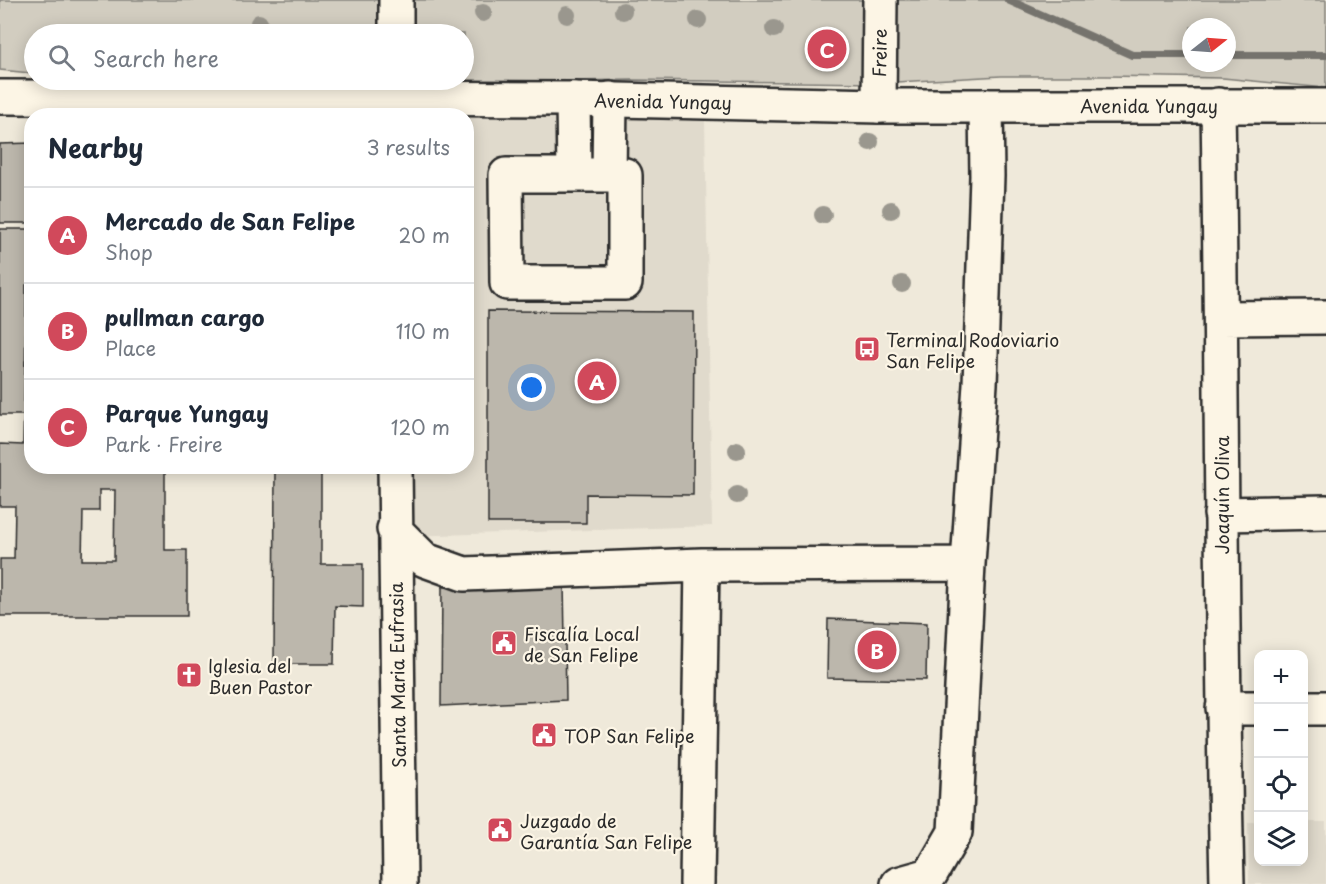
<!DOCTYPE html>
<html lang="en">
<head>
<meta charset="utf-8">
<style>
  :root { --surface:#fff; --page:#f2f2f3; --text:#1f2937; --muted:#747a83; --line:#e0e1e3; --accent:#d1495b }
  body { margin:0; font-family:"Playpen Sans",sans-serif; background:var(--page); color:var(--text) }
  .controls { position:absolute; right:18px; bottom:18px; display:grid; overflow:hidden; border-radius:12px; box-shadow:0 3px 15px #0003 }
  .controls button { width:54px; height:54px; display:grid; place-items:center; padding:0; border:0; border-bottom:2px solid var(--line); background:var(--surface); color:var(--text); font:30px sans-serif }
  .compass { position:absolute; left:1182px; top:18px; width:54px; height:54px; border-radius:50%; background:var(--surface); box-shadow:0 3px 15px #0003; rotate:73deg }
  .you { position:absolute; left:532px; top:388px; width:21px; height:21px; margin:-15px; border:4px solid #fff; border-radius:50%; background:#1a73e8; box-shadow:0 0 0 9px #1a73e833 }
  .badge { display:grid; place-items:center; width:39px; height:39px; border-radius:50%; background:var(--accent); color:#fff; font-size:20px; font-weight:700 }
  .pin { position:absolute; translate:-50% -50%; border:3px solid #fff; box-shadow:0 2px 6px #0006 }
  .list { margin:0; padding:0; list-style:none }
  h2 { display:flex; justify-content:space-between; align-items:center; height:78px; margin:0; padding:0 24px; font-size:26px }
  h2 small { font-size:20px; font-weight:400; color:var(--muted) }
  .list li { display:grid; grid-template-columns:39px 1fr auto; gap:18px; align-items:center; box-sizing:border-box; height:96px; padding:0 24px; border-top:2px solid var(--line) }
  .list b { display:block; font-size:22px; white-space:nowrap }
  .list p { margin:0; font-size:20px; white-space:nowrap; color:var(--muted) }
  .list em { font-size:20px; font-style:normal; color:var(--muted) }
  .icon { flex:none; width:33px; height:33px; fill:none; stroke:currentColor; stroke-width:2; stroke-linecap:round; stroke-linejoin:round }
  .map { position:relative; flex:none; width:1326px; height:884px; overflow:hidden }
  .search { position:absolute; background:var(--surface); box-shadow:0 3px 15px #0003; left:24px; top:24px; width:450px; height:66px; display:flex; align-items:center; gap:15px; box-sizing:border-box; padding:0 21px; border-radius:33px; color:var(--muted); font-size:22px }
  .panel { position:absolute; background:var(--surface); box-shadow:0 3px 15px #0003; left:24px; top:108px; width:450px; height:366px; border-radius:24px }
  .map>svg:first-child { display:block }
</style>
</head>
<body>
<div class="map">
<svg width="1326" height="884" viewBox="0 0 1326 884">
  <rect width="100%" height="100%" fill="#efe9da"/>
  <filter id="ink" filterUnits="userSpaceOnUse"><feTurbulence type="fractalNoise" baseFrequency=".0167" numOctaves="2"/><feDisplacementMap in="SourceGraphic" scale="12" xChannelSelector="R" yChannelSelector="G"/><feConvolveMatrix kernelMatrix="1 2 1 2 8 2 1 2 1" color-interpolation-filters="sRGB"/></filter>
  <g filter="url(#ink)">
    <path fill="#e0dacc" d="M408,111L705,120L712,526L409,536V467L466,466V116L408,115Z
      M1248,822H1258V862H1304V822H1326V884H1249Z"/>
    <path fill="#d2cdc0" stroke="#7e7c76" stroke-width="1.5" fill-rule="evenodd" d="M0,0H1326V88L1223,78L1107,76H1001L879,83L633,80L423,83L294,80H464V34H34V73H31L0,70ZM1191,27H1227V63H1191Z"/>
    <g fill="none" stroke-linecap="round" stroke-linejoin="round">
      <path stroke="#75736d" stroke-width="8" d="M1008,0L1132,55H1191
        M1227,55H1326"/>
    </g>
    <path fill="#bcb7ac" stroke="#2b2b2b" stroke-width="1.5" fill-rule="evenodd" d="M32,143V223H0V144Z
      M0,229H32V285H26L25,415H0Z
      M488,311L694,312L693,495L586,494V523H488Z
      M25,361H32V466H165V550H187V616H0V559H14L15,506H0V444L23,445ZM99,490H115L114,560H82L83,511H99Z
      M275,466H355V469H321V564H363V607L335,606L334,664H274Z
      M564,583L566,700L441,706L442,587Z
      M828,619L927,623L926,680L827,678Z"/>
    <g fill="none" stroke-linecap="round" stroke-linejoin="round">
      <g stroke="#2b2b2b" stroke-width="38">
        <path id="minor" d="M396,0V34
          M397,80V116
          M573,99L574,175
          M1218,105C1222,365 1221,624 1227,884
          M879,106L880,0
          M506,175H625V283H507Z
          M609,175L610,99
          M1222,318L1326,317
          M395,466L400,884
          M1221,514L1326,512
          M394,529L425,560L464,574L702,565L968,564
          M1223,708H1258
          M1304,708H1326
          M697,884L702,565
          M898,884L930,875L955,832L968,564L980,384L987,176L986,106"/>
      </g>
      <g stroke="#2b2b2b" stroke-width="38">
        <path id="major" d="M0,97L573,99L879,106H1326"/>
      </g>
      <use href="#minor" stroke="#fcf5e5" stroke-width="33"/>
      <use href="#major" stroke="#fcf5e5" stroke-width="33"/>
    </g>
    <g fill="#9a978e">
      <circle cx="623" cy="11" r="9"/>
      <circle cx="483" cy="13" r="9"/>
      <circle cx="567" cy="15" r="9"/>
      <circle cx="698" cy="20" r="9"/>
      <circle cx="259" cy="23" r="9"/>
      <circle cx="774" cy="29" r="9"/>
      <circle cx="870" cy="142" r="9"/>
      <circle cx="891" cy="210" r="9"/>
      <circle cx="823" cy="215" r="9"/>
      <circle cx="902" cy="284" r="9"/>
      <circle cx="737" cy="450" r="9"/>
      <circle cx="737" cy="495" r="9"/>
    </g>
  </g>
  <defs>
    <g id="bus-square" transform="scale(1.35)"><rect x="-9" y="-9" width="18" height="18" rx="4" fill="#d1495b" stroke="#fcf5e5"/><path d="M-5-6H5V4H4V6H2V4H-2V6H-4V4H-5ZM-3.5-4V0h7V-4ZM-3.5 1.2v1.5H-2V1.2ZM2 1.2v1.5H3.5V1.2Z" fill="#fff"/></g>
    <g id="civic-square" transform="scale(1.35)"><rect x="-9" y="-9" width="18" height="18" rx="4" fill="#d1495b" stroke="#fcf5e5"/><path d="M-.6-6.5H3V-4.5H.6V-3L4-1V1h2V6H-6V1h2V-1L-.6-3ZM-1.2 2.5V6h2.4V2.5Z" fill="#fff"/></g>
    <g id="church-square" transform="scale(1.35)"><rect x="-9" y="-9" width="18" height="18" rx="4" fill="#d1495b" stroke="#fcf5e5"/><path d="M-1.2-6h2.4v3.5h3.3v2.4h-3.3V6h-2.4V-.1h-3.3v-2.4h3.3Z" fill="#fff"/></g>
  </defs>
  <g fill-rule="evenodd">
    <use href="#bus-square" x="867" y="349"/>
    <use href="#civic-square" x="504" y="643"/>
    <use href="#church-square" x="189" y="675"/>
    <use href="#civic-square" x="544" y="735"/>
    <use href="#civic-square" x="500" y="830"/>
  </g>
  <g text-anchor="middle" dominant-baseline="central" stroke-width="4.5" stroke-linejoin="round" paint-order="stroke">
    <g font-size="18" fill="#2b2b2b" stroke="#fcf5e5">
      <text transform="translate(879 53) rotate(-89)">Freire</text>
      <text transform="translate(663 101) rotate(1)">Avenida Yungay</text>
      <text x="1149" y="105">Avenida Yungay</text>
      <text transform="translate(1221 495) rotate(-90)">Joaquín Oliva</text>
      <text transform="translate(397 675) rotate(-91)">Santa Maria Eufrasia</text>
    </g>
    <g font-size="18" fill="#2b2b2b" stroke="#fcf5e5" text-anchor="start">
      <text x="886" y="339">Terminal Rodoviario<tspan x="886" dy="21">San Felipe</tspan></text>
      <text x="524" y="633">Fiscalía Local<tspan x="524" dy="21">de San Felipe</tspan></text>
      <text x="208" y="665">Iglesia del<tspan x="208" dy="21">Buen Pastor</tspan></text>
      <text x="564" y="735">TOP San Felipe</text>
      <text x="520" y="820">Juzgado de<tspan x="520" dy="21">Garantía San Felipe</tspan></text>
    </g>
  </g>
</svg>
<div class="controls">
<button>+</button>
<button>−</button>
<button><svg class="icon" aria-label="locate" viewBox="0 0 24 24"><circle cx="12" cy="12" r="6"/><path d="M12 2v4M12 18v4M2 12h4M18 12h4"/></svg></button>
<button><svg class="icon" aria-label="layers" viewBox="0 0 24 24"><path d="M12 4l9 5-9 5-9-5zM3 14l9 5 9-5"/></svg></button>
</div>
<svg class="compass" viewBox="-18 -18 36 36"><path d="M0-13l5 13h-10z" fill="#e53935"/><path d="M0 13l5-13h-10z" fill="#747a83"/></svg>
<div class="you"></div>
<div class="pin badge" style="left:597px;top:381px">A</div>
<div class="pin badge" style="left:877px;top:650px">B</div>
<div class="pin badge" style="left:827px;top:49px">C</div>
<div class="search"><svg class="icon" aria-label="search" viewBox="0 0 24 24"><circle cx="10" cy="10" r="6"/><path d="M15 15l6 6"/></svg>Search here</div>
<section class="panel">
<h2>Nearby<small>3 results</small></h2>
<ul class="list">
<li><span class="badge">A</span><div><b>Mercado de San Felipe</b><p>Shop</p></div><em>20 m</em></li>
<li><span class="badge">B</span><div><b>pullman cargo</b><p>Place</p></div><em>110 m</em></li>
<li><span class="badge">C</span><div><b>Parque Yungay</b><p>Park · Freire</p></div><em>120 m</em></li>
</ul>
</section>
</div>
</body>
</html>
